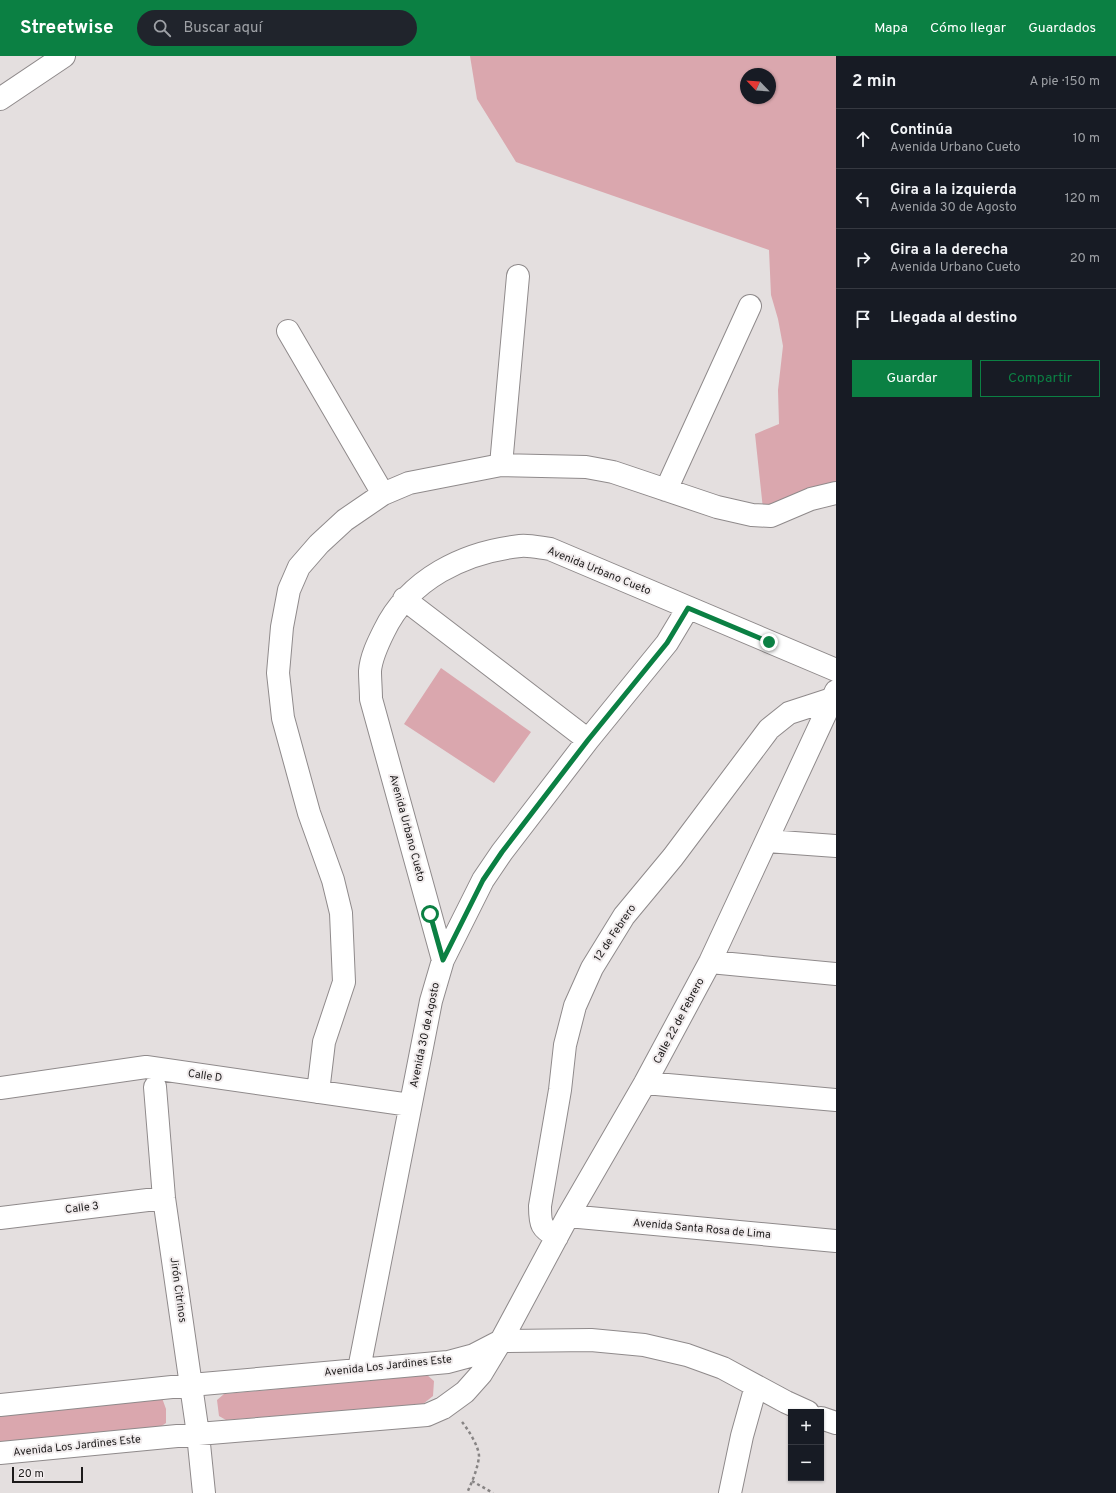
<!DOCTYPE html>
<html lang="es">
<head>
<meta charset="utf-8">
<style>
  :root { --surface:#171b24; --page:#20242c; --text:#f1f3f6; --muted:#9ea1a6; --line:#363941; --accent:#0b8043 }
  body { margin:0; font-family:Overpass,sans-serif; background:var(--page); color:var(--text) }
  .controls { position:absolute; right:12px; bottom:12px; display:grid; overflow:hidden; border-radius:0px; box-shadow:0 1px 3px #0004 }
  .controls button { width:36px; height:36px; display:grid; place-items:center; padding:0; border:0; border-bottom:1px solid var(--line); background:var(--surface); color:var(--text); font:20px sans-serif }
  .compass { position:absolute; left:740px; top:12px; width:36px; height:36px; border-radius:50%; background:var(--surface); box-shadow:0 1px 3px #0004; rotate:295deg }
  .scale { position:absolute; left:12px; bottom:10px; width:71px; box-sizing:border-box; padding-left:4px; border:2px solid #1c1a1a; border-top:0; font-size:11px; line-height:14px; white-space:nowrap; color:#1c1a1a; -webkit-text-stroke:3px #f1eced; paint-order:stroke }
  .stop { position:absolute; width:12px; height:12px; margin:-9px; border:3px solid #0b8043; border-radius:50%; background:#fff }
  .stop.end { background:#0b8043; border-color:#fff; box-shadow:0 1px 4px #0008 }
  .list { margin:0; padding:0; list-style:none }
  h2 { display:flex; justify-content:space-between; align-items:center; height:52px; margin:0; padding:0 16px; font-size:17px }
  h2 small { font-size:13px; font-weight:400; color:var(--muted) }
  .list li { display:grid; grid-template-columns:26px 1fr auto; gap:12px; align-items:center; box-sizing:border-box; height:60px; padding:0 16px; border-top:1px solid var(--line) }
  .list b { display:block; font-size:15px; white-space:nowrap }
  .list p { margin:0; font-size:13px; white-space:nowrap; color:var(--muted) }
  .list em { font-size:13px; font-style:normal; color:var(--muted) }
  .actions { display:flex; gap:8px; padding:12px 16px }
  .actions a { flex:1; padding:9px 0; border:1px solid var(--accent); border-radius:0px; text-align:center; font-size:14px; color:var(--accent) }
  .actions .main { background:var(--accent); color:#fff }
  .icon { flex:none; width:22px; height:22px; fill:none; stroke:currentColor; stroke-width:2; stroke-linecap:round; stroke-linejoin:round }
  .map { position:relative; flex:none; width:836px; height:1437px; overflow:hidden }
  header { display:flex; align-items:center; gap:24px; box-sizing:border-box; height:56px; padding:0 20px; background:var(--accent); color:#fff }
  header strong { font-size:19px }
  nav { display:flex; gap:22px; margin-inline-start:auto; font-size:14px }
  .search { width:280px; height:36px; background:var(--page); display:flex; align-items:center; gap:10px; box-sizing:border-box; padding:0 14px; border-radius:22px; color:var(--muted); font-size:15px }
  main { display:flex }
  aside { flex:1; background:var(--surface) }
  .map>svg:first-child { display:block }
</style>
</head>
<body>
<header>
<strong>Streetwise</strong>
<div class="search"><svg class="icon" aria-label="search" viewBox="0 0 24 24"><circle cx="10" cy="10" r="6"/><path d="M15 15l6 6"/></svg>Buscar aquí</div>
<nav><a>Mapa</a><a>Cómo llegar</a><a>Guardados</a></nav>
</header>
<main>
<div class="map">
<svg width="836" height="1437" viewBox="0 0 836 1437">
  <rect width="100%" height="100%" fill="#e4dfdf"/>
  <path fill="#daa7ae" fill-rule="evenodd" d="M470,0H836V429L763,453L755,378L779,368L778,334L783,290L778,263L771,239L769,194L516,106L477,43ZM746,18H770V42H746Z
    M441,612L531,676L494,727L404,668Z
    M427,1319L434,1325L433,1340L423,1348L226,1364L219,1360L217,1344L224,1338Z
    M162,1342L166,1353V1367L160,1371L0,1388V1358Z"/>
  <g fill="none" stroke-linecap="round" stroke-linejoin="round">
    <g stroke="#8f8a8b" stroke-width="24">
      <path id="minor" d="M0,43L64,0
        M288,275L383,438
        M501,409L518,220
        M666,434L750,250
        M404,543L588,684
        M767,785L836,790
        M443,904L371,643C371,634 370,624 370,615C371,601 378,587 384,575C409,523 464,496 520,490C530,489 541,492 550,493L836,614
        M710,906L836,918
        M645,1027L836,1044
        M155,1031L164,1142L198,1378L204,1437
        M0,1032L146,1011L410,1049
        M318,1036L324,986L344,926L341,857L333,824L309,757L283,662L278,617L282,571L289,534L299,511L319,488L345,464L383,438L409,427L501,409L586,411L613,416L717,451L752,459L771,460L811,443L836,437
        M568,1160L836,1185
        M0,1162L164,1142
        M557,1181C541,1172 540,1169 540,1150L560,1034L565,989L575,950L592,912L624,860L673,801L769,673L789,657L832,643H836
        M359,1313L431,945L443,904L483,824L502,796L588,684L667,587L688,552
        M0,1349L191,1329L448,1306L474,1299L501,1285L591,1284L644,1289L687,1299L723,1312L786,1346L808,1356
        M821,1362L836,1367
        M0,1397L198,1378L427,1359L443,1352L465,1336L481,1318L501,1285L568,1160L645,1027L710,906L836,635
        M730,1437L742,1380L756,1330"/>
    </g>
    <path stroke="#878484" stroke-width="2.5" stroke-dasharray="3 3" stroke-linecap="butt" d="M462,1366C468,1373 479,1391 479,1400C478,1412 472,1426 467,1437
      M472,1425L493,1437"/>
    <use href="#minor" stroke="#fff" stroke-width="22"/>
  </g>
  <g fill="none" stroke-linecap="round" stroke-linejoin="round">
    <path stroke="#0b8043" stroke-width="5" d="M430,858L443,904L483,824L502,796L588,684L667,587L688,552L769,586"/>
  </g>
  <g text-anchor="middle" dominant-baseline="central" stroke-width="4" stroke-linejoin="round" paint-order="stroke">
    <g font-size="11" fill="#1c1a1a" stroke="#f1eced">
      <text transform="translate(599 515) rotate(22)">Avenida Urbano Cueto</text>
      <text transform="translate(407 772) rotate(75)">Avenida Urbano Cueto</text>
      <text transform="translate(615 877) rotate(-56)">12 de Febrero</text>
      <text transform="translate(679 965) rotate(-62)">Calle 22 de Febrero</text>
      <text transform="translate(425 979) rotate(-78)">Avenida 30 de Agosto</text>
      <text transform="translate(205 1020) rotate(8)">Calle D</text>
      <text transform="translate(82 1152) rotate(-7)">Calle 3</text>
      <text transform="translate(702 1173) rotate(5)">Avenida Santa Rosa de Lima</text>
      <text transform="translate(178 1234) rotate(82)">Jirón Citrinos</text>
      <text transform="translate(388 1310) rotate(-6)">Avenida Los Jardines Este</text>
      <text transform="translate(77 1390) rotate(-6)">Avenida Los Jardines Este</text>
    </g>
  </g>
</svg>
<div class="controls">
<button>+</button>
<button>−</button>
</div>
<svg class="compass" viewBox="-18 -18 36 36"><path d="M0-13l5 13h-10z" fill="#e53935"/><path d="M0 13l5-13h-10z" fill="#9ea1a6"/></svg>
<div class="scale">20 m</div>
<div class="stop" style="left:430px;top:858px"></div>
<div class="stop end" style="left:769px;top:586px"></div>
</div>
<aside>
<h2>2 min<small>A pie · 150 m</small></h2>
<ul class="list">
<li><svg class="icon" aria-label="ahead" viewBox="0 0 24 24"><path d="M12 20V5M6 11l6-6 6 6"/></svg><div><b>Continúa</b><p>Avenida Urbano Cueto</p></div><em>10 m</em></li>
<li><svg class="icon" aria-label="left" viewBox="0 0 24 24"><path d="M17 20v-9H6M10 6l-5 5 5 5"/></svg><div><b>Gira a la izquierda</b><p>Avenida 30 de Agosto</p></div><em>120 m</em></li>
<li><svg class="icon" aria-label="right" viewBox="0 0 24 24"><path d="M7 20v-9h11M14 6l5 5-5 5"/></svg><div><b>Gira a la derecha</b><p>Avenida Urbano Cueto</p></div><em>20 m</em></li>
<li><svg class="icon" aria-label="arrive" viewBox="0 0 24 24"><path d="M6 21V4h12l-3 4 3 4H6"/></svg><div><b>Llegada al destino</b></div></li>
</ul>
<div class="actions"><a class="main">Guardar</a><a>Compartir</a></div>
</aside>
</main>
</body>
</html>
